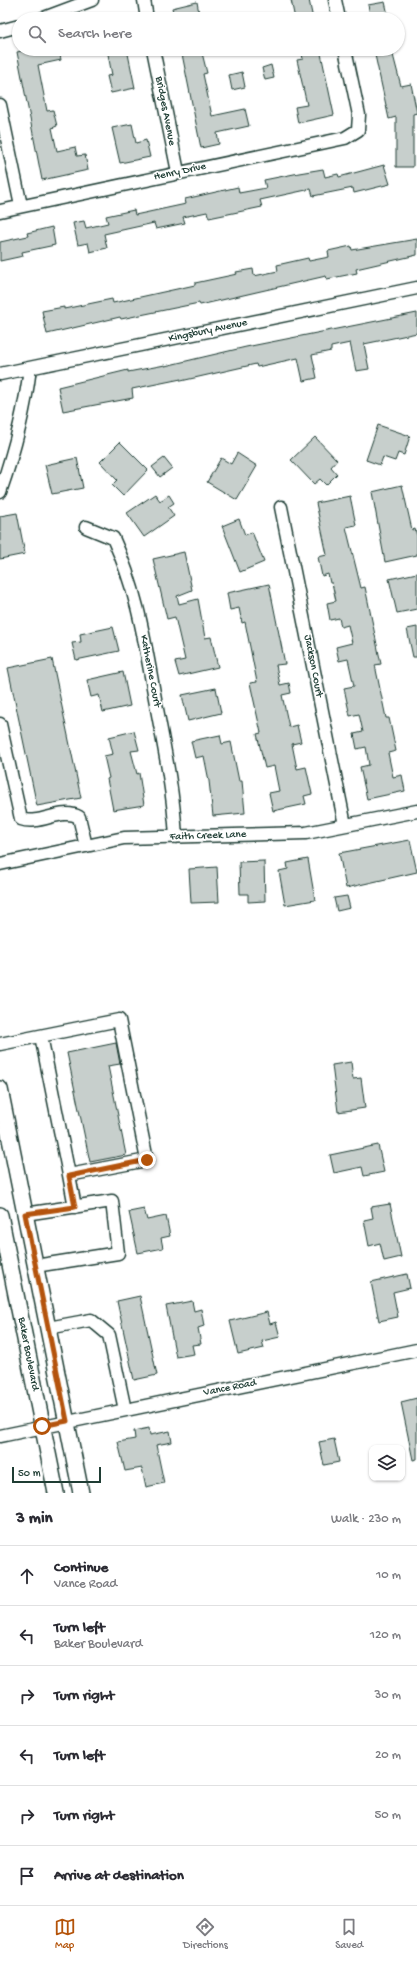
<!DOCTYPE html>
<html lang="en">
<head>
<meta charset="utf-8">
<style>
  :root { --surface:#fff; --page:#f7f7f7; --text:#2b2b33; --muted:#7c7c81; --line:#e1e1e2; --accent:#b45309 }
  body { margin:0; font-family:"Gochi Hand",sans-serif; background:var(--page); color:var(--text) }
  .controls { position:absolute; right:12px; bottom:12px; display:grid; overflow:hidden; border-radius:8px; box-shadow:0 1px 3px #0004 }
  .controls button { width:36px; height:36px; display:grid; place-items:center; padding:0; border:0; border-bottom:1px solid var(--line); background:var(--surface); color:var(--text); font:20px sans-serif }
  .scale { position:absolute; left:12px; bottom:10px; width:89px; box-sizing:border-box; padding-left:4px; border:2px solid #1f3d34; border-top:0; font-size:11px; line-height:14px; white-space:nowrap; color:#1f3d34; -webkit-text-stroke:3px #fff; paint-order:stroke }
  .stop { position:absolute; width:12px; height:12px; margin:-9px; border:3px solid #b45309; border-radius:50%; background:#fff }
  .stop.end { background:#b45309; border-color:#fff; box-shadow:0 1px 4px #0008 }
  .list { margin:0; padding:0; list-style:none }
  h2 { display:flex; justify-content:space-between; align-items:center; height:52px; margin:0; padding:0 16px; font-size:17px }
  h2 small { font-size:13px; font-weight:400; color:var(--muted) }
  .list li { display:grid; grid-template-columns:26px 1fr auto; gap:12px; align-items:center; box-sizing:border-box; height:60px; padding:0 16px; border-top:1px solid var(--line) }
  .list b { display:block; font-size:15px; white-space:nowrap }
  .list p { margin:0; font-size:13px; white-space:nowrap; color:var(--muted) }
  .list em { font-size:13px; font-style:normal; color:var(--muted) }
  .icon { flex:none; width:22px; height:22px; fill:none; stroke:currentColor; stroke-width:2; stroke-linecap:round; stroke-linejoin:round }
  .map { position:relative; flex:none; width:417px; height:1493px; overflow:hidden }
  .search { position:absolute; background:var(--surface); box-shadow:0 1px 3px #0004; left:12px; right:12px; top:12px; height:44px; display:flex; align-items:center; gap:10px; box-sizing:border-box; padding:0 14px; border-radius:22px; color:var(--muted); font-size:15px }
  .sheet { height:412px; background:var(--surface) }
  nav { display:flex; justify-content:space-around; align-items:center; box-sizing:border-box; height:56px; border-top:1px solid var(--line); background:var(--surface); font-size:11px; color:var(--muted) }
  nav a { display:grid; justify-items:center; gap:2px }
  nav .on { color:var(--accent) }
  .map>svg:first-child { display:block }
</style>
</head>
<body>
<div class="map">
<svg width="417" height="1493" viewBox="0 0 417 1493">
  <rect width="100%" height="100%" fill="#fff"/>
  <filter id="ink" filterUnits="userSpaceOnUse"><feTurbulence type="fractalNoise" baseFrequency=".025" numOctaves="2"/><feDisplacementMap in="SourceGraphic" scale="8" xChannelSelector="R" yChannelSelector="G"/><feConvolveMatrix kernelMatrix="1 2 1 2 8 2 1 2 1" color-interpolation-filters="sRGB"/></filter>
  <g filter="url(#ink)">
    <path fill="#c7cfcc" stroke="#1f3d34" d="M291,0H309L313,19H295Z
      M197,2L200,19H175L172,8Z
      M385,2L389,19H371L368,5Z
      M31,49H59L61,60L38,65L47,111L53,110L57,126L52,128L57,151L75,147L77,156L85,155L88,170L42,180L17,52Z
      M107,49H127L135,88L111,93L107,76L112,75Z
      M181,49H201L207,73L203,74L212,116L245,109L249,126L217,133L219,144L201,148Z
      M301,49H320L334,115L298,123L295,107L307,105L297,60L303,59Z
      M392,51L401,86L411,84L417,113L413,114V167H396V117L389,119L375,55Z
      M271,65L274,78L265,80L262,68Z
      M242,72L245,87L232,90L229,75Z
      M132,124L136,143L146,140L150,157L120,163L112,128Z
      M384,165L390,184L354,193L353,188L313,196L311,189L260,200L262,207L209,218L207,212L183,217L185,223L156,229L154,223L104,234L107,248L90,252L88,243L78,245L73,223L84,221L86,228L108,223L106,216L134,210L135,215L186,204L185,199L238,187L239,193L266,188L264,180L299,173L323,169L325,177L338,174L339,177Z
      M52,227L55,245L22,252L23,256L0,261V242L28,236L27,233Z
      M417,239V255L356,269L357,273L327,279L326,276L200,305L199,303L121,319L120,317L47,334L42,311L64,307V309L112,299L113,303L195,285V283L237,274L236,272L253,269L254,276L278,271L277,265L308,258L309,261L329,257L328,251L351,246L352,250Z
      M417,313V333L364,344L369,369L356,371L350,343L331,347V351L312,355L317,378L303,381L298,358L257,367L256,364L181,381V379L132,389L133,398L63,411L58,387L128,370V372L165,365V366L246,347Z
      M378,425L410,436L404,455L398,453L395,461L383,457L380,465L366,460Z
      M315,437L337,460L331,467L337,474L326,485L320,479L314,484L291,460Z
      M120,442L148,470L123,496L112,485L117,480L100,462Z
      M237,453L257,466L237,500L207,482L221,458L231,464Z
      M77,458L83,488L52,494L45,465Z
      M164,458L172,468L160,477L152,467Z
      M402,485L412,530L415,529L417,536V555L385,562L372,492Z
      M155,494L160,501L169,495L174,503L168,507L174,516L144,537L127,513Z
      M350,496L356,525L346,527L361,588L365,587L381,664L375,665L386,718H389L396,751L388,753L393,777L402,775L405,791L367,799L360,767L369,765L366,747L357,749L354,734L363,732L359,714L350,716L344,688L354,686L348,659L339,661L336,647L352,643L348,625L341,627L339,618L330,620L327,603L336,601L332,583H330L328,574L322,576L318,557L327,555L316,503Z
      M17,513L25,554L0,559V516Z
      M239,519L245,535L252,532L264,562L240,572L222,526Z
      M184,552L192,590L177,596L179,604L198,599L205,638L211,637L218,667L179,676L175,662L185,660L175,617L167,619L153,559Z
      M417,573V609L397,613L389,579Z
      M269,584L285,664L276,665L280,685L289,683L291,693L282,695L289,727L297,725L301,742L292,744L297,769L306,767L312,794L304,796L306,804L273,811L269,793L279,791L274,766L265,768L257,734L261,733L250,683L257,682L245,622L242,623L239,608L230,610L227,593Z
      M113,627L119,651L76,660L72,643L81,642L80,634Z
      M417,627V657H413L407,629Z
      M52,659L81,798L37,806L8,668Z
      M123,672L130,706L103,712L99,695L91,697L87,680Z
      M216,688L221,713L188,721L182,695Z
      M134,731L139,750L131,751L137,774L139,773L144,805L113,810L107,779L109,778L104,756L113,754L109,737Z
      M220,735L222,744L231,742L239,781H242L245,813L213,816L209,781L204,756L195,758L191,741Z
      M410,840L417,872L346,888L339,853Z
      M308,859L315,900L285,905L279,871L288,869L287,863Z
      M264,861L265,901L248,902V894H240L239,862Z
      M217,867L219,902L191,903L189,869Z
      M347,896L350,908L337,911L334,898Z
      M116,1043L120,1064L108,1066L126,1155L90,1162L67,1053Z
      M351,1062L353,1079L361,1078L365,1108L338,1112L332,1065Z
      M378,1145L384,1172L364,1176L362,1167L334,1173L330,1155Z
      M390,1204L401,1257L384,1261L380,1243L369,1246L364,1220L373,1218L371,1207Z
      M144,1209L147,1220L166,1216L170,1236L161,1238L163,1248L138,1253L129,1212Z
      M407,1274L410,1288L393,1292L398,1317L379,1321L371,1282Z
      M140,1296L157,1375L134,1380L117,1301Z
      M192,1301L194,1311L201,1309L204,1326L198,1328L201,1344L192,1345L194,1354L176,1357L166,1306Z
      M267,1312L270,1324L276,1322L280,1337L262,1341L264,1348L238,1354L230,1321Z
      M417,1398V1459L413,1460L401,1402Z
      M149,1428L150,1435L170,1431L172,1442L156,1445L164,1483L146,1487L142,1468L125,1471L118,1442L135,1439L134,1431Z
      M334,1439L339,1462L324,1465L319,1442Z"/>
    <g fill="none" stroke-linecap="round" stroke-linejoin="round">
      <g stroke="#1f3d34" stroke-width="15">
        <path id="minor" d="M144,0L147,19
          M335,0L339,19
          M41,19L92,0
          M0,31L19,26
          M153,49L178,172
          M0,105L21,206
          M0,211L345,138L358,130L359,115L345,49
          M0,374L417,288
          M0,492C14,452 25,410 30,368
          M281,507L345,825
          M86,527L113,538C137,590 144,637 154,693C163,742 173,787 176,837
          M0,724L21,819C40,826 61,807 79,817L86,846
          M0,864L124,838L306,833L417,811
          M0,1044L119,1020L147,1160L69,1175L41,1036
          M69,1175L75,1207
          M25,1214L112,1201L118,1253L35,1266
          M48,1328L91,1320L109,1335L125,1410
          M0,1436L417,1350"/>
      </g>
      <g stroke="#1f3d34" stroke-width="18">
        <path id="major" d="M0,1089L81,1493
          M0,1215L56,1493"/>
      </g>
      <use href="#minor" stroke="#fff" stroke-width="12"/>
      <use href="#major" stroke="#fff" stroke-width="15"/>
    </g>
  </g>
  <g fill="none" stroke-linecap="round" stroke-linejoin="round" filter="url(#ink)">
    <path stroke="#b45309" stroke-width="5" d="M42,1426L67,1421L25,1214L75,1207L69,1176L147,1160"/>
  </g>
  <g text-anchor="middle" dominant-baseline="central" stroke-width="3" stroke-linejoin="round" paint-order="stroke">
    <g font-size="11" fill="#1f3d34" stroke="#fff">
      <text transform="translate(165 111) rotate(79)">Bridges Avenue</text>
      <text transform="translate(180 172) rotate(-12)">Henry Drive</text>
      <text transform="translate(208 331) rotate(-12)">Kingsbury Avenue</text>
      <text transform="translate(313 666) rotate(79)">Jackson Court</text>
      <text transform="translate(150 671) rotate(79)">Katherine Court</text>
      <text transform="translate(208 836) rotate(-2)">Faith Creek Lane</text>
      <text transform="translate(28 1354) rotate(79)">Baker Boulevard</text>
      <text transform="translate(230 1388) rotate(-11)">Vance Road</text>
    </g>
  </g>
</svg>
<div class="controls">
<button><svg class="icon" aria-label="layers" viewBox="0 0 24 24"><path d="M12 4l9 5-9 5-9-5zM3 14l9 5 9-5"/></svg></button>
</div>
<div class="scale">50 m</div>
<div class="stop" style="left:42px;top:1426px"></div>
<div class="stop end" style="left:147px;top:1160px"></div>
<div class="search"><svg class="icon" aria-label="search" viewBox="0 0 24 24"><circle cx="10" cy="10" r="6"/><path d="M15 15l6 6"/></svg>Search here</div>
</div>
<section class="sheet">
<h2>3 min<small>Walk · 230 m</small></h2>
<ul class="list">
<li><svg class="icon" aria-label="ahead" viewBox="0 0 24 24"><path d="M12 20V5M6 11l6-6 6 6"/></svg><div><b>Continue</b><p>Vance Road</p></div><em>10 m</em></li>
<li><svg class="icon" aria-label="left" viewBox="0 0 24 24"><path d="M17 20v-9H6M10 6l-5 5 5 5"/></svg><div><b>Turn left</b><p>Baker Boulevard</p></div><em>120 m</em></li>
<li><svg class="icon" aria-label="right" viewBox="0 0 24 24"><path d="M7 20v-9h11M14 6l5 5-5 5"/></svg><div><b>Turn right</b></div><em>30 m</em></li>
<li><svg class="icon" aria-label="left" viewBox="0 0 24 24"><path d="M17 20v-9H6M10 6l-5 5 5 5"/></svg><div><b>Turn left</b></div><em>20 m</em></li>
<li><svg class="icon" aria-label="right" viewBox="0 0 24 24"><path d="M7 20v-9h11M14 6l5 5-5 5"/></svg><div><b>Turn right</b></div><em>50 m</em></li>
<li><svg class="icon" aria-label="arrive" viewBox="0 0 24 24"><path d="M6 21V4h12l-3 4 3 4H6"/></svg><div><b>Arrive at destination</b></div></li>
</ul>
</section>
<nav>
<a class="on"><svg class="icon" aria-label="map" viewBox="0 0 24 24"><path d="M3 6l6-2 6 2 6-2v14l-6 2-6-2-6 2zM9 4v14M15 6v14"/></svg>Map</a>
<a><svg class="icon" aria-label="directions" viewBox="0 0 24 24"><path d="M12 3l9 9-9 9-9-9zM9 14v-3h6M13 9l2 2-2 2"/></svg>Directions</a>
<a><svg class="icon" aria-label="saved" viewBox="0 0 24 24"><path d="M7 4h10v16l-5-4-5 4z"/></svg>Saved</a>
</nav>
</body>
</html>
